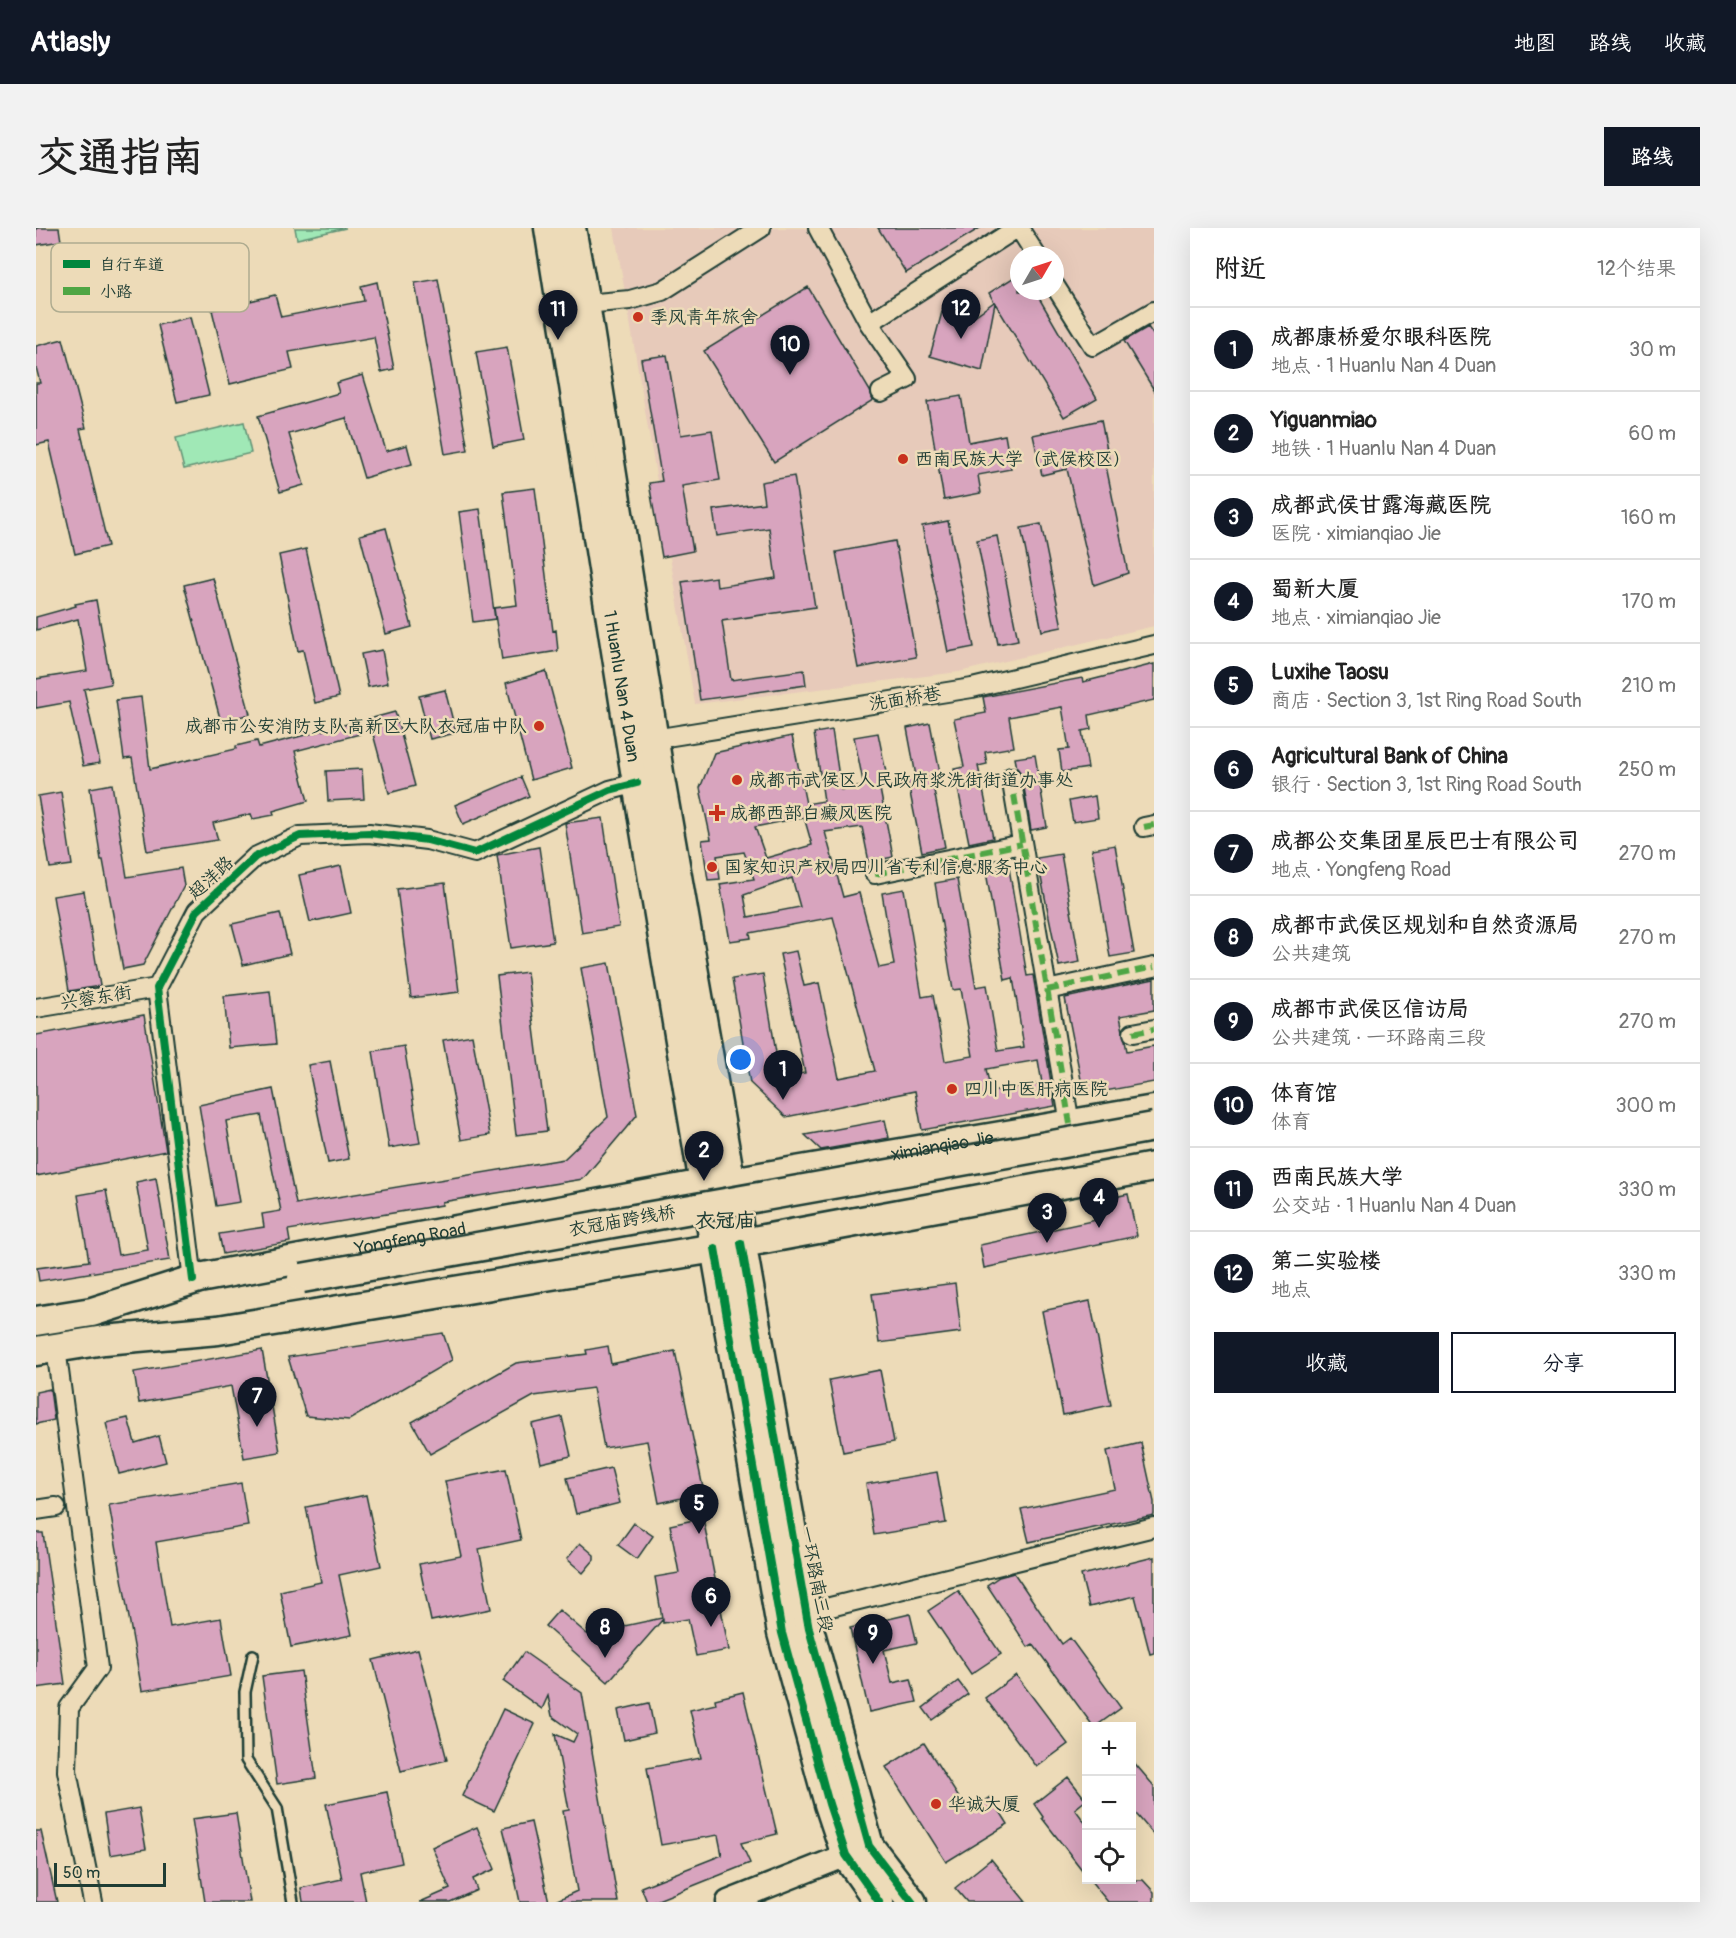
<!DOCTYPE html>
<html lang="zh">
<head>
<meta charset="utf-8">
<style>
  :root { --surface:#fff; --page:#f2f2f2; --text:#222; --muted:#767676; --line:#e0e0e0; --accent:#111827 }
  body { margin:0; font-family:Pangolin,"LXGW WenKai TC",sans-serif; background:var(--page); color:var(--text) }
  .controls { position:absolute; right:18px; bottom:18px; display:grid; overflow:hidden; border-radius:0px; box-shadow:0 6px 24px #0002 }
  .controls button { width:54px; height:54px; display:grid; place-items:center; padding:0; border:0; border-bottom:2px solid var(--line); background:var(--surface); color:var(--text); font:30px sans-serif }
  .compass { position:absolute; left:974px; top:18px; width:54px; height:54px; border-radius:50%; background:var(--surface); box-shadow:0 6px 24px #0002; rotate:51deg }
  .scale { position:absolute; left:18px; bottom:15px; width:112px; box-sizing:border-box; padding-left:6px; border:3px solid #1f3d34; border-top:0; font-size:16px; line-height:21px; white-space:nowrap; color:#1f3d34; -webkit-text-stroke:4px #eddbb8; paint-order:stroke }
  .you { position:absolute; left:705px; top:832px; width:21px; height:21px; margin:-15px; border:4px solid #fff; border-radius:50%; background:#1a73e8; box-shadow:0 0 0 9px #1a73e833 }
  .badge { display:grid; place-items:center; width:39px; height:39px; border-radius:50%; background:var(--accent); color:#fff; font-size:20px; font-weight:700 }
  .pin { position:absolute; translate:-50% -50px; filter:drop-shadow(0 2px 3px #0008) }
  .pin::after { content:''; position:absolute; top:32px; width:21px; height:18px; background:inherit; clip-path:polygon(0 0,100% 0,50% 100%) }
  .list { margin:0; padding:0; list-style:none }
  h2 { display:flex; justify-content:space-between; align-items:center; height:78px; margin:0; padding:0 24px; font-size:26px }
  h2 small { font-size:20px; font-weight:400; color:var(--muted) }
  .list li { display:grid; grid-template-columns:39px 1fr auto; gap:18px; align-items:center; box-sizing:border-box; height:84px; padding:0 24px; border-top:2px solid var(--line) }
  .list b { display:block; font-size:22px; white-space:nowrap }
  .list p { margin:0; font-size:20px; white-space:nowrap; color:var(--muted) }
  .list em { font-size:20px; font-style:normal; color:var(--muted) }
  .actions { display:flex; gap:12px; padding:18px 24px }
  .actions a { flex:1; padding:14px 0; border:2px solid var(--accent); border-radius:0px; text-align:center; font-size:21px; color:var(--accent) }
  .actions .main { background:var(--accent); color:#fff }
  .icon { flex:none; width:33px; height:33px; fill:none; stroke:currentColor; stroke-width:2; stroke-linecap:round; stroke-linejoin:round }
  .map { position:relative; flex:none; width:1118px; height:1674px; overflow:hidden; border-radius:0px }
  header { display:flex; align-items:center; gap:36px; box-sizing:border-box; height:84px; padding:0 30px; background:var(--accent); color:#fff }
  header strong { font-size:28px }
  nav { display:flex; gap:33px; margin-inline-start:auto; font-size:21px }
  .intro { display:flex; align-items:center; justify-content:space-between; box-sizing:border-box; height:144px; padding:0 36px }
  h1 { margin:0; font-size:42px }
  .button { padding:15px 27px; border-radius:0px; background:var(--accent); color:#fff; font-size:21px; font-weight:700 }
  main { display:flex; gap:36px; padding:0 36px }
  aside { flex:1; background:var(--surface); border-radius:0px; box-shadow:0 6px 24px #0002 }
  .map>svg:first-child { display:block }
</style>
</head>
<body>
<header>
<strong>Atlasly</strong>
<nav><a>地图</a><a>路线</a><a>收藏</a></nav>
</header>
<div class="intro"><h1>交通指南</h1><a class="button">路线</a></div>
<main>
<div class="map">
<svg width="1118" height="1674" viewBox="0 0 1118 1674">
  <rect width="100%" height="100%" fill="#eddbb8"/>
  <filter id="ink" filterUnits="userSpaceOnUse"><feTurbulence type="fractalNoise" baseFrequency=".0167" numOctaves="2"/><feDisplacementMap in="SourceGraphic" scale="12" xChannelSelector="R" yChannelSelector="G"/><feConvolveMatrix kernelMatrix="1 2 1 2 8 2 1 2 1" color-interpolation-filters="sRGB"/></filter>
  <g filter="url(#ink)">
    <path fill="#e7caba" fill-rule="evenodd" d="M578,0H1118V398L923,444L659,476ZM983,27H1019V63H983Z"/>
    <path fill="#a0e8b6" stroke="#609275" stroke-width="1.5" d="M259,0H310L261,11Z
      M208,194L215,225L148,241L140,210Z"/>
    <path fill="#d8a4be" stroke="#1f3d34" stroke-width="1.5" fill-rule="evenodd" d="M0,0H23L25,13L0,17Z
      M842,0H944L870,45Z
      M983,46V63H999L1061,170L1028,189L959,75L946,143L894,128L906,84L937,89L958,74L953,65Z
      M402,51L432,222L409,226L379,55Z
      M341,54L358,141L345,144L338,109L253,124L257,141L194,156L176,82L239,67L245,89L328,73L325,58Z
      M772,59L834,163L837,172L738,234L668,123Z
      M154,89L173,167L141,174L122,97Z
      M1112,99L1118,108V162L1088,113Z
      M27,111L50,200L44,201L72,318L39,326L13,214L0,217V155H4L0,139V118Z
      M471,119L488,212L457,218L440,124Z
      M631,127L645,207L676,202L684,252L646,258L657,323L626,329L613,255L626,253L605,131Z
      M327,147L350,223L371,217L376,236L328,250L310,190L253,206L268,257L244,264L222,188L303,165L300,155Z
      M925,168L933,214L969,207L975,241L942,247L945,265L908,272L891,174Z
      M1065,192L1073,232L1069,233L1092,345L1058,357L1031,241L1006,247L997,207Z
      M758,248L779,379L686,393L695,452L768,442L770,457L664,472L646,354L680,349L681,359L740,350L733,300L681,308L677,282L728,275L725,254Z
      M499,260L517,403L520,402L522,423L466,432L458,380L481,377L467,264Z
      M444,281L459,391L437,394L423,284Z
      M912,293L938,419L912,424L886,298Z
      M1005,296L1026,399L1006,403L985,300Z
      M350,300L376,399L350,406L324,307Z
      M961,308L982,412L962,416L941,312Z
      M859,313L880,429L822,440L800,324Z
      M270,321L303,469L279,475L267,422L262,423L243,327Z
      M177,350L214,486L185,494L148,357Z
      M60,372L75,456L48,461L64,535L47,538L33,474L0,480V451L51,443L42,391L0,402V389L40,378L39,376Z
      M346,422L352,455L332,459L325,426Z
      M1118,436V472L1053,487L1055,501L1046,503L1052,540L1026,544L1023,522L1033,521L1026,479L973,489L978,519L949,524L951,536L942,538L957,610L933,615L918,541L928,539L918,491L950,485L947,469L1046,450L1047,454Z
      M510,443L536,540L495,552L470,455Z
      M409,462L420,505L394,511L383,468Z
      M105,469L114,541L200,521V518L221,513L223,519L323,493L324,506L259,523L272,573L237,583L238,587L217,591L215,586L177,595L182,612L111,623L96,530L88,531L80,472Z
      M359,484L379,558L353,565L333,491Z
      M894,495L904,545L895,547L909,619L886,624L871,550L880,548L871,500Z
      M796,502L805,562L828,558L818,509L842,505L852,554L843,556L857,629L833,634L826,599L789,604L807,669L823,665L843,740L858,737L846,665L868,661L886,769L897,767L909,833L937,828L925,761L917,762L899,655L921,651L940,759L951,757L962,823L988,819L977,750L969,752L950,644L973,640L991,748L997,747L1019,878L886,902L879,863L750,889L714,855L696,751L727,746L744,849L769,845L744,726L760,723L768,758L783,755L803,850L839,843L797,689L714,705L715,710L694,713L684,656L718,651L708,624L681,628L684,651L672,652L666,612L675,611L664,560L678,525L756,508L770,576L788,573L778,505ZM768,589L776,617L730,630L719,599ZM756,650L764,679L712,689L708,667ZM1002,832L1006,855L955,864L950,841Z
      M999,527L1011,599L995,602L986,547L981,540L979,530Z
      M326,541L328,571L292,573L290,543Z
      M485,549L493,568L427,596L419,577Z
      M76,556L91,649L145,640L148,658L107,737L87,741L67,632H65L54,560Z
      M25,564L36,637L14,640L2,568Z
      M1059,568L1062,590L1037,594L1033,573Z
      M567,590L583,699L546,705L529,595Z
      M1079,617L1098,725L1074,729L1056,621Z
      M503,619L517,714L475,720L461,627Z
      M1025,626L1044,734L1023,738L1001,630Z
      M305,638L315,685L274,694L263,647Z
      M409,655L423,764L375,770L361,661Z
      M48,663L64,758L33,763L17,668Z
      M244,685L254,726L207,737L196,696Z
      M573,735L601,887L547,951L406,974V977L252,1002L254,1014L187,1026L183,1006L228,999L226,986L245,983L225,887L190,893L204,974L180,978L163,877L237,861L260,976L528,931L572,889L545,740Z
      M491,744L511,903L480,907L461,748Z
      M1118,751V782L1084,788L1091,823L1118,818V854L1048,867L1029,770Z
      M234,763L240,816L193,820L188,768Z
      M108,787L130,923L0,948V807Z
      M436,807L454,907L425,912L407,812Z
      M368,818L384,915L353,920L337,823Z
      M294,833L313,931L292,935L272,837Z
      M849,892L853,910L785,922L769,907Z
      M120,950L134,1032L3,1053L1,1040L53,1033L42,967L70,962L82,1027L112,1022L100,954Z
      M1092,966L1101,1008L948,1040L944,1017L1065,991L1061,973Z
      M919,1055L925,1104L843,1115L836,1066Z
      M1054,1073L1075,1177L1027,1187L1006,1083Z
      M407,1105L416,1132L313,1192L270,1188L252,1129Z
      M572,1118L575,1136L639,1123L668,1265L623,1275L611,1213L568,1220L557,1160L498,1168L394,1226L376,1194L480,1135L551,1126L550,1122Z
      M226,1122L244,1224L208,1230L195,1158L103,1175L98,1144Z
      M844,1142L858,1214L807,1224L793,1152Z
      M14,1161L18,1192L0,1196V1164Z
      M526,1189L535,1228L505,1235L496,1196Z
      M92,1190L99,1215L123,1208L130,1234L83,1246L70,1195Z
      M1105,1215L1118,1274V1287L993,1314L985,1281L1079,1261L1071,1223Z
      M575,1240L584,1275L540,1286L531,1250Z
      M470,1241L485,1312L443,1321L455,1381L395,1393L383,1336L425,1328L409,1253Z
      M901,1244L910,1295L838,1307L830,1256Z
      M205,1255L212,1298L120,1314L134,1399L185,1390L195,1448L106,1463L73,1277Z
      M330,1267L345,1338L303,1347L316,1407L255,1419L244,1363L285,1354L270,1279Z
      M667,1290L693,1422L660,1428L652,1391L627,1395V1391L572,1454L509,1398L523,1382L551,1406L626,1390L619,1349L643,1345L634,1297Z
      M598,1295L617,1308L601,1331L582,1317Z
      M0,1305H7L29,1456L0,1460Z
      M544,1315L558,1327V1332L547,1345L531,1331Z
      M1118,1329V1425L1114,1426L1099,1368L1053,1379L1045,1347Z
      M978,1345L1026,1416L1034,1410L1085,1480L1060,1498H1057L997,1416L992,1419L951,1357L963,1349Z
      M922,1363L965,1426L935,1446L892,1383Z
      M874,1386L881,1415L848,1422L856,1455L875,1451L881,1474L833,1484L814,1400Z
      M382,1421L411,1532L365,1543L337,1432Z
      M488,1424L546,1465L582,1674H517L541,1663L527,1583L533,1582L519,1506L537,1514L541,1506L516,1488L512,1468L506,1481L467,1453Z
      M265,1443L280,1550L241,1556L226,1448Z
      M980,1447L1032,1516L1001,1539L949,1470Z
      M922,1453L932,1466L896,1492L887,1480Z
      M707,1464L741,1606L705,1615L714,1635L617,1674H611L605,1659L686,1627L682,1607L625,1617L611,1540L665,1530L654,1482L680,1476L679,1471Z
      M613,1475L619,1505L588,1512L582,1482Z
      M467,1481L499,1496L458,1583L426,1568Z
      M888,1515L932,1584L955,1569L972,1596L910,1634L850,1539Z
      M1095,1531L1118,1558V1607L1095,1580Z
      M1032,1549L1050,1572L1039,1581L1050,1596V1647L1006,1590L1007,1589L998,1576Z
      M351,1564L366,1635L324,1644L330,1674H267L265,1660L306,1651L290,1576Z
      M103,1580L110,1621L74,1627L68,1586Z
      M200,1585L214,1674H169L156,1591Z
      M495,1594L513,1674H484L474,1628L467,1600Z
      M441,1599L459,1641L437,1651L441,1662L414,1674H384L414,1661L396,1619Z
      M0,1603H5L21,1674H0Z
      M955,1631L990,1674H931L919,1660Z
      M1054,1652H1107L1118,1664V1674H1072Z"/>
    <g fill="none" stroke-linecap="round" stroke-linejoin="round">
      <g stroke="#1f3d34" stroke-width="14">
        <path id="service" d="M217,1427L209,1464L210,1532L241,1580L257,1674"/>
      </g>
      <g stroke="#1f3d34" stroke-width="22">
        <path id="minor" d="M782,0L833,95L871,151L845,164
          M983,0L1000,27
          M1019,58L1057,118L1118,83
          M549,76L594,72L626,63L725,0
          M833,95L981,0
          M618,511L936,460L1118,417
          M975,549L1034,896
          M1108,599L1118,597
          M839,646L986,616
          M1011,762L1118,739
          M0,780L121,760
          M1097,805L1118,801
          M157,1052L121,760L161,683L219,629L264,608L333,605L391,612L439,625L574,562L601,555
          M20,1120L62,1440L33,1480L31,1543L57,1674
          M0,1282L20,1279
          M774,1384L1118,1299"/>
      </g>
      <g stroke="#1f3d34" stroke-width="27">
        <path id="tertiary" d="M692,1674L826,1621"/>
      </g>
      <g stroke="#1f3d34" stroke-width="33">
        <g id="primary">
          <path id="s1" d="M513,0L601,555L668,956L746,1405L793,1576L810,1627L843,1674"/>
          <path d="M535,0L549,76L624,551L773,1401L833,1618L876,1674"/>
          <path id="s2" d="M0,1093L56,1084L163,1050L668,956L695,954L1118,882"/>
          <path d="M0,1123L68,1112L182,1102L679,1020L1118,939"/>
        </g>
      </g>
      <use href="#service" stroke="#eddbb8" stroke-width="9"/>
      <use href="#minor" stroke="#eddbb8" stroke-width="18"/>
      <use href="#tertiary" stroke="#eddbb8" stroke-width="22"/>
      <use href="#primary" stroke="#eddbb8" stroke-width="28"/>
      <g stroke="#1f3d34" stroke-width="33" stroke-linecap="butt">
        <path id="primary-bridge" d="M266,1050L1118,899"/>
      </g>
      <use href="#primary-bridge" stroke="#eddbb8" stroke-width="28"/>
      <path stroke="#4fa644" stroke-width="6" stroke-dasharray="12 6" stroke-linecap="butt" d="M975,549L1034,896
        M1108,599L1118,597
        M839,646L986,616
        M1011,762L1118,739
        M1097,805L1118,801"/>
      <g stroke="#eddbb8" stroke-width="11">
        <path id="cycleway" d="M705,1015L773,1401L833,1618L876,1674
          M679,1020L746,1405L793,1576L810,1627L843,1674
          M157,1052L121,760L161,683L219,629L264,608L333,605L391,612L439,625L574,562L601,555"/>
      </g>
      <use href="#cycleway" stroke="#00873e" stroke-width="8"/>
    </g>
  </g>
  <g fill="#c8321e" stroke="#eddbb8" stroke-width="2">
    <circle cx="602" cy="89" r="6"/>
    <circle cx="867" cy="231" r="6"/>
    <circle cx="503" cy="498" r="6"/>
    <circle cx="701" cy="552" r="6"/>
    <path d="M678 576h6v6h6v6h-6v6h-6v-6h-6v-6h6z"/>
    <circle cx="676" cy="639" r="6"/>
    <circle cx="916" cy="861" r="6"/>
    <circle cx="900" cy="1576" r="6"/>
  </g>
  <g text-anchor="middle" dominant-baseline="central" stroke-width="5" stroke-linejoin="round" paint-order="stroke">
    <g font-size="18" fill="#1f3d34" stroke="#eddbb8" text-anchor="start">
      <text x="614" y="89">季风青年旅舍</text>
      <text x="879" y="231">西南民族大学（武侯校区）</text>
      <text x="491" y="498" text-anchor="end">成都市公安消防支队高新区大队衣冠庙中队</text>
      <text x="713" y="552">成都市武侯区人民政府浆洗街街道办事处</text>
      <text x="694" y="585">成都西部白癜风医院</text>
      <text x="688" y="639">国家知识产权局四川省专利信息服务中心</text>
      <text x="928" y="861">四川中医肝病医院</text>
      <text x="912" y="1576">华诚大厦</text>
    </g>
    <g font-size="18" fill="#1f3d34" stroke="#eddbb8">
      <text stroke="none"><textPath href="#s1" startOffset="464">1 Huanlu Nan 4 Duan</textPath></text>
      <text transform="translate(869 471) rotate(-9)">洗面桥巷</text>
      <text transform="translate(175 650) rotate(-43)">超洋路</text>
      <text transform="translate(60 770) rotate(-9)">兴蓉东街</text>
      <text stroke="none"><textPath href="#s2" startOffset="924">ximianqiao Jie</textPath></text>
      <text transform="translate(586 993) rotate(-10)">衣冠庙跨线桥</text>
      <text stroke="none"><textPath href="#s2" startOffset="384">Yongfeng Road</textPath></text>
      <text transform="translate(780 1351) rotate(79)">一环路南三段</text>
    </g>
    <g font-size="20" font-weight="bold" fill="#1f3d34" stroke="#eddbb8">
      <text x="689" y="992">衣冠庙</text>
    </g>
  </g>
  <rect x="15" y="15" width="198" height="69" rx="9" fill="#eddbb8" stroke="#afac90" stroke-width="1.5"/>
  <rect x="27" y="32" width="27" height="8" fill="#00873e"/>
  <rect x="27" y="59" width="27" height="8" fill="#4fa644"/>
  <g font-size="16" fill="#1f3d34">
    <text x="64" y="42">自行车道</text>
    <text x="64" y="69">小路</text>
  </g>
</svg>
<div class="controls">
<button>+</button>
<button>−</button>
<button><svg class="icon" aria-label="locate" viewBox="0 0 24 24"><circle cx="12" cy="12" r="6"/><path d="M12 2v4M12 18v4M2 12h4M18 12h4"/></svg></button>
</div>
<svg class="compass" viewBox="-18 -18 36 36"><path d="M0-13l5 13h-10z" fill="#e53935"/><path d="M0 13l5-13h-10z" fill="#767676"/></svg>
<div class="scale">50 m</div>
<div class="you"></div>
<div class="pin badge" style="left:747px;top:872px">1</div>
<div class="pin badge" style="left:668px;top:953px">2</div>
<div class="pin badge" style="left:1011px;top:1015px">3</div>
<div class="pin badge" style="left:1063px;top:1000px">4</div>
<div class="pin badge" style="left:663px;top:1306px">5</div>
<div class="pin badge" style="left:675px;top:1399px">6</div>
<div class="pin badge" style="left:221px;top:1199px">7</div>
<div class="pin badge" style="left:569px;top:1430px">8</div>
<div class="pin badge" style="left:837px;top:1436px">9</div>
<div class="pin badge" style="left:754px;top:147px">10</div>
<div class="pin badge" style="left:522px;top:112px">11</div>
<div class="pin badge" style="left:925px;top:111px">12</div>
</div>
<aside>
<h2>附近<small>12个结果</small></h2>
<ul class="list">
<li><span class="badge">1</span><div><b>成都康桥爱尔眼科医院</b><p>地点 · 1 Huanlu Nan 4 Duan</p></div><em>30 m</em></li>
<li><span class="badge">2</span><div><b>Yiguanmiao</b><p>地铁 · 1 Huanlu Nan 4 Duan</p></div><em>60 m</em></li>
<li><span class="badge">3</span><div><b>成都武侯甘露海藏医院</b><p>医院 · ximianqiao Jie</p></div><em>160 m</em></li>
<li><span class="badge">4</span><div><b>蜀新大厦</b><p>地点 · ximianqiao Jie</p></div><em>170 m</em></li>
<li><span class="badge">5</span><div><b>Luxihe Taosu</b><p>商店 · Section 3, 1st Ring Road South</p></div><em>210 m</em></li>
<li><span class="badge">6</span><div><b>Agricultural Bank of China</b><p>银行 · Section 3, 1st Ring Road South</p></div><em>250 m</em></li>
<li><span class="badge">7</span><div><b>成都公交集团星辰巴士有限公司</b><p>地点 · Yongfeng Road</p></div><em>270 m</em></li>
<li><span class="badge">8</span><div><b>成都市武侯区规划和自然资源局</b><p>公共建筑</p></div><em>270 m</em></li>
<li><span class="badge">9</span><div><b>成都市武侯区信访局</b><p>公共建筑 · 一环路南三段</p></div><em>270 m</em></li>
<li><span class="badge">10</span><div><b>体育馆</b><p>体育</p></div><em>300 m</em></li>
<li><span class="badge">11</span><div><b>西南民族大学</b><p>公交站 · 1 Huanlu Nan 4 Duan</p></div><em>330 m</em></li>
<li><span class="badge">12</span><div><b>第二实验楼</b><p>地点</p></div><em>330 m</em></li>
</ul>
<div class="actions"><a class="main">收藏</a><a>分享</a></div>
</aside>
</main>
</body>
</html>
